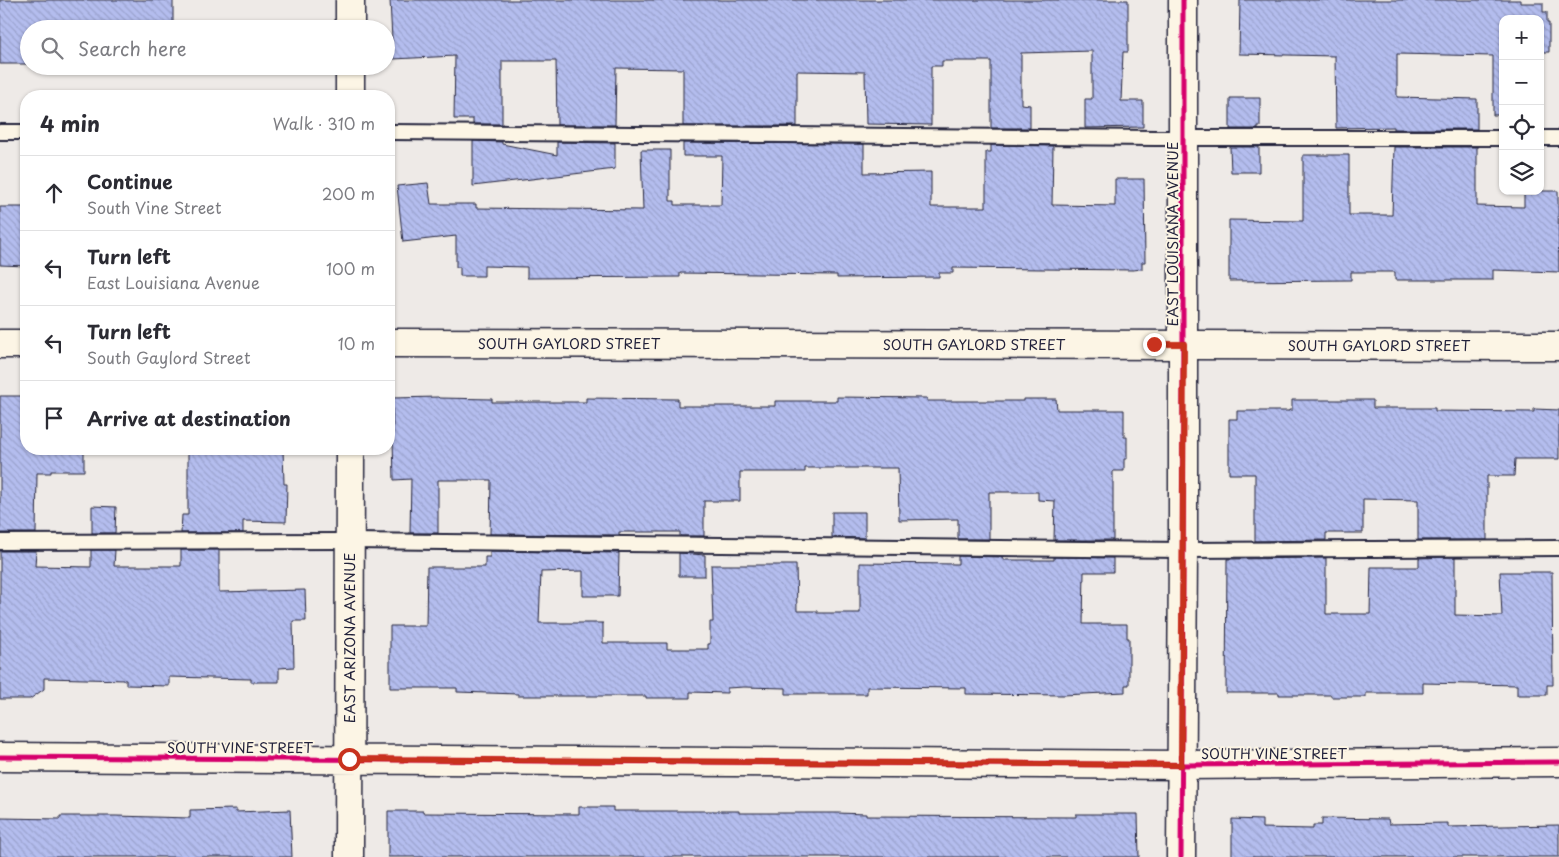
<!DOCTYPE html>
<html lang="en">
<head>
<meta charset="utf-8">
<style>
  :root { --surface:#fff; --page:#f7f7f7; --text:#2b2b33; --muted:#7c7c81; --line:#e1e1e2 }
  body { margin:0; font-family:"Playpen Sans",sans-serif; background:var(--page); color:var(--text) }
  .controls { position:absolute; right:15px; top:15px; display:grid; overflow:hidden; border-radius:10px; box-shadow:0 1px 4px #0004 }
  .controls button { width:45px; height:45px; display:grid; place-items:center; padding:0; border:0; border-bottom:1px solid var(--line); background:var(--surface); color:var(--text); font:25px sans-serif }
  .stop { position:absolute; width:15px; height:15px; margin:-11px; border:4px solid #c8321e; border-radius:50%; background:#fff }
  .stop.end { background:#c8321e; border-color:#fff; box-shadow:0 1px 5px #0008 }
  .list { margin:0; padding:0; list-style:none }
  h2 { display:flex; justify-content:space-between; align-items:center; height:65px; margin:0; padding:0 20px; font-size:21px }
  h2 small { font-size:16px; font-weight:400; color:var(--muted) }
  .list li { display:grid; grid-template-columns:32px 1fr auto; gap:15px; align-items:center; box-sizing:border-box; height:75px; padding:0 20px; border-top:1px solid var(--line) }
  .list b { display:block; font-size:19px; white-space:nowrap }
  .list p { margin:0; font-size:16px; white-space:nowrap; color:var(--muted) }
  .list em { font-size:16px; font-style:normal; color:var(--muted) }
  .icon { flex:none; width:28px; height:28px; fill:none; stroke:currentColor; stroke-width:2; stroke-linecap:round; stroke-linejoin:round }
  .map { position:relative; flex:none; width:1559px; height:857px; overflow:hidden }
  .search { position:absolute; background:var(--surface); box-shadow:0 1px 4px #0004; left:20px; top:20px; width:375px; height:55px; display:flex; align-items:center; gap:12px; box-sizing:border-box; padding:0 18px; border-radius:28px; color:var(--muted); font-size:19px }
  .panel { position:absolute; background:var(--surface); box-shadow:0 1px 4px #0004; left:20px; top:90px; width:375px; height:365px; border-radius:20px }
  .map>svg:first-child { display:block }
</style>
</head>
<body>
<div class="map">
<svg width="1559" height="857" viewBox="0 0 1559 857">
  <defs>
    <pattern id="building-back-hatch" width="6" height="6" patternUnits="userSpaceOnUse" patternTransform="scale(1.25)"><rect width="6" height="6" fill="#b4bdee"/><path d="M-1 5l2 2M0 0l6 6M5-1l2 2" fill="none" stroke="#9aa2cd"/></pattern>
  </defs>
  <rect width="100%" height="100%" fill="#eeeae7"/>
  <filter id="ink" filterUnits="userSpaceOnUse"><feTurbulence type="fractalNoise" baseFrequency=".02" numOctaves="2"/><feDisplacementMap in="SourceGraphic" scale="10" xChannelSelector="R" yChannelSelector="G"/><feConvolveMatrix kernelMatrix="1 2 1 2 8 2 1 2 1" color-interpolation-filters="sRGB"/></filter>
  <g filter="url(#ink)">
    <path fill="url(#building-back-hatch)" stroke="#22223b" d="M0,0H173V29H29V64H0Z
      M390,0H1128V52H1123L1121,101H1143V127L1085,128V99H1092V51L1021,53V104L1030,105V128H991V61H942V66H931V125L866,124L865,72L797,71V126H683V69L616,68L615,125H557L556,61H502V124H473V119H454L455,56L393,59Z
      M1240,0H1520V3H1543V12H1547V23H1549V52H1543L1542,115H1540V19H1503V115H1493V56L1397,54V97L1477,99V129H1394V127L1336,128L1335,56L1239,54Z
      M1230,98H1260V127H1258V129H1230Z
      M473,141L502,142V144L557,155V142L615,143V169L473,186Z
      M683,143L864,144V173L931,172V207H986V152H991V145L1053,146L1052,205L1115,206V179H1144L1145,262H1142V269L1133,270L953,268V273H939V277L837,278V275L680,273V277L527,278V267L484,266V276H460V267H456V236L403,242L397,186L428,183L431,204H476V208L643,210L641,150H670V201H675V205H721L722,156H683Z
      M1230,147H1259V172H1231Z
      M1394,147H1477V206L1524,207V191H1558L1559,272L1493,270V280H1395V272H1351V280L1229,281V220L1303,221V155H1349V215H1392Z
      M0,207H26V266L0,265Z
      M0,396H26V449H84V471H51V473H37L36,533H0Z
      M438,397L439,398L492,399V402H586V398L678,399V406H775V401H837V397L927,398V401H1024V399H1056L1057,410H1124V437H1127V459H1124V471H1113V540H1054L1055,501L1038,500V492H989V539H958V519L899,520L898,468H805V472H740V501H704V536H680V532H619V535L490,534L491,480H438V533H410L411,479L394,480L392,398Z
      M1292,400H1373V408H1435V411L1534,412V409L1559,410V459H1515L1514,476H1487V540H1418V500L1363,499V533H1326V540L1255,541V474H1229V419H1237V411H1289V410H1292Z
      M188,449H283L284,484H287L286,522L243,521V533H181L182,515H188Z
      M92,506L116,507L115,533H92Z
      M832,512H865V538L832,537Z
      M91,550H115L114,566H181V550H219V592L305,590L306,621H293L294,667L279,668V682H251V679L169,677V686L126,685V680L44,678V689L30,699H0V551H36L35,566L91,567Z
      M490,551L619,553L618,596H583V571L541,572L539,623H603V643H667V649H708V644H710V622H713L711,565H796L797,611H817V613H860V563L958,564V556L1003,557V560H1054V557L1113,558V572H1084L1083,624H1127V638H1129V685H1125V692L1063,695L966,694V688L867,687V694H786V688L744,687L727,688V693L690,692V698H646V696H518V694L457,692V688H390V626H426L427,567H485V557H490Z
      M679,553L705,555V576H679Z
      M1455,557V615L1502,616L1500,572H1552L1553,685H1547V695H1517V685L1423,683V693H1366V697H1331V695H1279V693H1226L1227,559L1326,558V614H1370L1371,567H1419V558Z
      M579,807H613V811H739V813H837L866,814V816L1076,817V814H1138L1139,857H388V811H423V813L579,814Z
      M236,809V812L290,810L292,857H0V818L60,819V816H116L190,818V810Z
      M1322,818L1388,819L1389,824L1448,823V827L1559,825V857H1232V819L1262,820V828L1313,829V825H1322Z"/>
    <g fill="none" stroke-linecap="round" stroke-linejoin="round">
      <g stroke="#22223b" stroke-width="18">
        <path id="service" d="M0,132H26
          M389,132L1155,138H1503
          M1540,138H1559
          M0,542L349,541L1183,550L1559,548"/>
      </g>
      <g stroke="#22223b" stroke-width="31">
        <path id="minor" d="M350,0V29
          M350,66V96
          M389,343L1559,346
          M0,344H26
          M0,757L1181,765L1559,762
          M349,857L350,449"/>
      </g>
      <g stroke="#22223b" stroke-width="31">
        <path id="tertiary" d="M1181,857L1183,550V0"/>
      </g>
      <use href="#service" stroke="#fcf5e5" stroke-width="14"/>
      <use href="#minor" stroke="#fcf5e5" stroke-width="28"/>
      <use href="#tertiary" stroke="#fcf5e5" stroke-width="28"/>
      <g stroke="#fcf5e5" stroke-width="8">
        <path id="cycleway" d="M0,757L1181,765L1559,762
          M1181,857L1183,550V0"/>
      </g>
      <use href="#cycleway" stroke="#d6006c" stroke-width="5"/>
    </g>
  </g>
  <g fill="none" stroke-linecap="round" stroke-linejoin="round" filter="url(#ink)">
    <path stroke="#c8321e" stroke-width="6" d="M349,759L1181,765L1184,344H1154"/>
  </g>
  <g text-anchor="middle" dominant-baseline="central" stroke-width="4" stroke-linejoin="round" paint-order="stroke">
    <g font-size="14" fill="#22223b" stroke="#fcf5e5">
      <text transform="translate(1172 234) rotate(-90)">EAST LOUISIANA AVENUE</text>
      <text x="569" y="343">SOUTH GAYLORD STREET</text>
      <text x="974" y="344">SOUTH GAYLORD STREET</text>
      <text x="1379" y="345">SOUTH GAYLORD STREET</text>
      <text transform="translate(349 638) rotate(-90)">EAST ARIZONA AVENUE</text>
      <text x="240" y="747">SOUTH VINE STREET</text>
      <text x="1274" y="753">SOUTH VINE STREET</text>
    </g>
  </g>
</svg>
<div class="controls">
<button>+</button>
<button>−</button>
<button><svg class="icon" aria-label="locate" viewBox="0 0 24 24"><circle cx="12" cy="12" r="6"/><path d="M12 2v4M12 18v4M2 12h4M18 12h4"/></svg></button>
<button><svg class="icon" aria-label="layers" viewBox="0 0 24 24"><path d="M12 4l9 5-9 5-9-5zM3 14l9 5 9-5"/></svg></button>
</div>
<div class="stop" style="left:349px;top:759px"></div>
<div class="stop end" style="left:1154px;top:344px"></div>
<div class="search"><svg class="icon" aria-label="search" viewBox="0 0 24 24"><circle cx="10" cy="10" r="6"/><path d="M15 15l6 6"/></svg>Search here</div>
<section class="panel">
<h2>4 min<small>Walk · 310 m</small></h2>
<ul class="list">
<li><svg class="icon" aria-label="ahead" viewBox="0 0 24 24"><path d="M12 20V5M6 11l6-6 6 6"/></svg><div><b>Continue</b><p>South Vine Street</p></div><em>200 m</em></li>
<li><svg class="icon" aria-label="left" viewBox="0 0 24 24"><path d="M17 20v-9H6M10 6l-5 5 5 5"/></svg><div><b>Turn left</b><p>East Louisiana Avenue</p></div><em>100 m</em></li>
<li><svg class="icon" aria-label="left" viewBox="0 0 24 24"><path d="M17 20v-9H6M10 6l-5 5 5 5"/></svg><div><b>Turn left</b><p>South Gaylord Street</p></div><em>10 m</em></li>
<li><svg class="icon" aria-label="arrive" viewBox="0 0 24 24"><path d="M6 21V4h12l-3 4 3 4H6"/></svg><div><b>Arrive at destination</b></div></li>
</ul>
</section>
</div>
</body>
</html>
